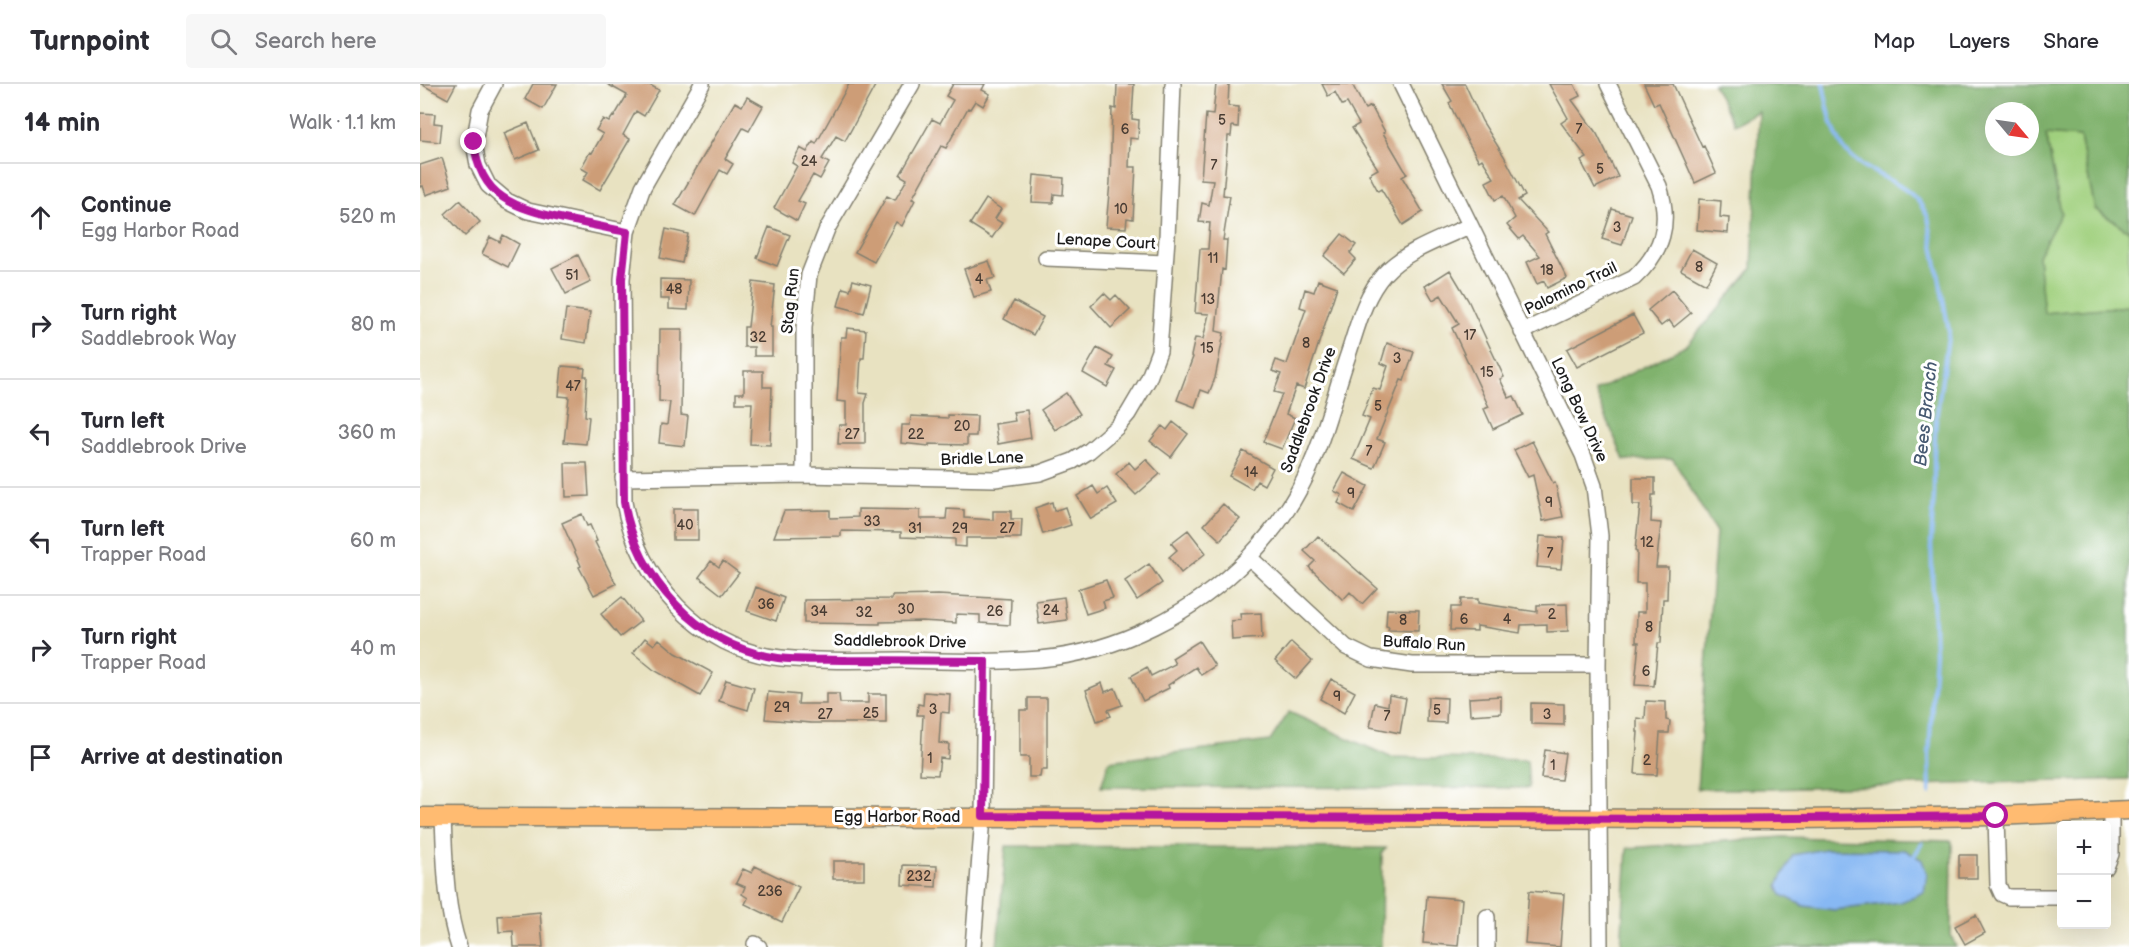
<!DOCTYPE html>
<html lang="en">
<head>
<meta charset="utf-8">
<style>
  :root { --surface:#fff; --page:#f7f7f7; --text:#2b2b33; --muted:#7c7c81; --line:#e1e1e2 }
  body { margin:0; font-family:"Balsamiq Sans",sans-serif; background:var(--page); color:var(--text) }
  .controls { position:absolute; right:18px; bottom:18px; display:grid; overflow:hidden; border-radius:6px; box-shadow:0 6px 24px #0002 }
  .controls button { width:54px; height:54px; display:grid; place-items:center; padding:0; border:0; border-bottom:2px solid var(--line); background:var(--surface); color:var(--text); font:30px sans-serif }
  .compass { position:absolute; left:1565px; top:18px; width:54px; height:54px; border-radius:50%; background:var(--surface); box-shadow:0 6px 24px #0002; rotate:119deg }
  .stop { position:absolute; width:18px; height:18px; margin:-14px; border:4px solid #b5179e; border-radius:50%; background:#fff }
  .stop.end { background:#b5179e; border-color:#fff; box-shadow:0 2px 6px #0008 }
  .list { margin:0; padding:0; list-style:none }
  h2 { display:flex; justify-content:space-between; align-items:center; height:78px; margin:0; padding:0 24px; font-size:26px }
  h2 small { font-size:20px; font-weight:400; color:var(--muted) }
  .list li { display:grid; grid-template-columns:39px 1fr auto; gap:18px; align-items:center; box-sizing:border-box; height:108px; padding:0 24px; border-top:2px solid var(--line) }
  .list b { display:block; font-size:22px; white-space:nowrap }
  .list p { margin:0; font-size:20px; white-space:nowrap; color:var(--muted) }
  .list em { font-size:20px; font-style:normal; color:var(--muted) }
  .icon { flex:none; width:33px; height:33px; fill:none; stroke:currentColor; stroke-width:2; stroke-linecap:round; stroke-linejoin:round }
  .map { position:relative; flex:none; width:1709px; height:863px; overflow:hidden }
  header { display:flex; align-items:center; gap:36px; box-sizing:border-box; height:84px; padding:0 30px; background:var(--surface); border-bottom:2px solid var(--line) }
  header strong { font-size:28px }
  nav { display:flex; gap:33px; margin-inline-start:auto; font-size:21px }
  .search { width:420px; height:54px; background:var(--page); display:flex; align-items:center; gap:15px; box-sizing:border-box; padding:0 21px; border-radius:6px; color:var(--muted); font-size:22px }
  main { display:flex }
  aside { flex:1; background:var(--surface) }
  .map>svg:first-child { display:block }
</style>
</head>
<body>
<header>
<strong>Turnpoint</strong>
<div class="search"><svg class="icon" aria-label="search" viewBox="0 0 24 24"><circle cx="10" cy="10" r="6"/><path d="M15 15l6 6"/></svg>Search here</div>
<nav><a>Map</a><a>Layers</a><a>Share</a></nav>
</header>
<main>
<aside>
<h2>14 min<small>Walk · 1.1 km</small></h2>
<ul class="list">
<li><svg class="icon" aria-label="ahead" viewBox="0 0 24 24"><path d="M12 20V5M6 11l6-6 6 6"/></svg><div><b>Continue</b><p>Egg Harbor Road</p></div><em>520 m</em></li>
<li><svg class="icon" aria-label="right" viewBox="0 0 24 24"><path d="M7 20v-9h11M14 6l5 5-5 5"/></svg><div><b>Turn right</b><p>Saddlebrook Way</p></div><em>80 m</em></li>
<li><svg class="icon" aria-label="left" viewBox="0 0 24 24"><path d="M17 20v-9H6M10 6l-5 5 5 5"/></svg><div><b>Turn left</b><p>Saddlebrook Drive</p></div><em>360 m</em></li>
<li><svg class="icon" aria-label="left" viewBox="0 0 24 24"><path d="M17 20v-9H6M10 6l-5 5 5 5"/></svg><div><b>Turn left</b><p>Trapper Road</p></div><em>60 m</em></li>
<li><svg class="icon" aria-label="right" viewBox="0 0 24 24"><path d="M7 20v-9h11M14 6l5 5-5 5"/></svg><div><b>Turn right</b><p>Trapper Road</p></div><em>40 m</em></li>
<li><svg class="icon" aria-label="arrive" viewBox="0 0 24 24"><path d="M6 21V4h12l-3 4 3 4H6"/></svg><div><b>Arrive at destination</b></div></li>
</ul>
</aside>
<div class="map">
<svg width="1709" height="863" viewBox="0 0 1709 863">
  <rect width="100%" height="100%" fill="#fff"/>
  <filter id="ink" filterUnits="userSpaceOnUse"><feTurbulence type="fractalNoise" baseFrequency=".0167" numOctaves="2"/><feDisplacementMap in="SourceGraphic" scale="12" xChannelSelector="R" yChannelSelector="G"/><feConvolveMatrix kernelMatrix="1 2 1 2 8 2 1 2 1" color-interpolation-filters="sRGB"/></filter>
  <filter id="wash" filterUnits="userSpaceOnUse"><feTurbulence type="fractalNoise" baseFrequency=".008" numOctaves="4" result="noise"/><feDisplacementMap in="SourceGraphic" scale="24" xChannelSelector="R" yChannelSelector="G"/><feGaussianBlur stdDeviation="1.35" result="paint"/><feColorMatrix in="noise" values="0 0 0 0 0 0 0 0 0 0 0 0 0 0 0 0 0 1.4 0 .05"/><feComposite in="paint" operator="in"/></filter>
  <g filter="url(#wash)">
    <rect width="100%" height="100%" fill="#e8e2c1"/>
    <path fill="#a0d07e" stroke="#5e764d" stroke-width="1.5" d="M1626,50L1660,53L1675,125L1709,147V222L1623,229L1618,172L1641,129Z"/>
    <path fill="#80b26d" stroke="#4e6744" stroke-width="1.5" fill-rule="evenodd" d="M1293,0H1709V147L1675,125L1660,53L1626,50L1641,129L1618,172L1624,229L1709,222V695L1350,705H1277L1296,448L1253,375L1204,376L1175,307L1266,262L1332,185L1339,27L1314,40ZM1574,27H1610V63H1574Z
      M869,628L970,673L1107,676L1109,704L681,703L689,677L850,657Z
      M1363,753L1532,757L1531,851L1536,863H1201L1207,764Z
      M586,762L966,764L962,769L961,863H577Z"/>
    <path fill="#87b8f3" stroke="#526a88" stroke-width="1.5" d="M1405,765L1485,766L1502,776L1507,790L1504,808L1481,818L1414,826L1384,822L1362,811L1358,801L1373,771Z"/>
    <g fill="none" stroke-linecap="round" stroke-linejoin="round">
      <path stroke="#87b8f3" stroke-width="4" d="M1403,0C1408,23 1411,47 1425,66C1441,88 1481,96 1498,117C1502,122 1505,128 1508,133L1529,247L1516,336L1514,372V412L1511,457L1515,569L1509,672L1510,709
        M1493,774L1502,759"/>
    </g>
    <g id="blocks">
      <path fill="#cd9d77" d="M1,0H36L28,15Z
        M113,0H137L123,25L105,15Z
        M187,0H228L239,6L224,32L216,27L203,51L210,55L180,106L163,96L168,88L161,84L170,68L172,69L183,50L176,46L183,35L189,38L193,32L194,33L207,11Z
        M429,0H456L425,57L416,52L402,75L409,79L400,95L393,91L378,117L385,120L377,137L354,124L377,82L372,79L380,64L387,68L393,58L396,60Z
        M533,0H565L562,6L570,10L563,22L555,17L550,25L548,24L526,64L521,62L492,115L495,116L482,142L476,138L454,178L435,168L467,112L475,116L487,95L480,91L512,35L520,39L533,16L526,12Z
        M697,0H714L712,35L719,36L718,55L710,54L709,83H716L713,135L707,134L706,144L686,143L690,98L692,24L696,25Z
        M796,0H809L808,22L819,23L818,43L812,42L811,52H808L803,111L810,112L803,156H807L805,186L802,185L796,247L804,249L795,294L789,309L781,306L775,323L757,316L773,273L771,272L775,254L783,255L789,230L775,229L780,165H788L790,139L779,138L782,119L789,121L793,96L781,95L786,30L793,31Z
        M902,0H932L945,25L951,22L965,48L963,49L987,90L982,93L1003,128L983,141L961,105L958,107L949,90L958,85L932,44L939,40L927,19L922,21L915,8L908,12Z
        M1022,0H1045L1062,37L1084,72L1105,112L1098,116L1128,148L1125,150L1147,194L1127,204L1124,197L1117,200L1107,178L1120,172L1103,152L1099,155L1087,141L1095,134L1083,112L1075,116L1066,98L1074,94L1062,75L1059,77L1048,58L1029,19L1032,17Z
        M1129,0H1154L1160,12L1152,16L1177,50L1198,93L1175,104L1161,77L1167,74L1141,39L1148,34Z
        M1224,0H1253L1282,63L1284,62L1296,89L1275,99L1239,19L1234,21Z
        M327,13L343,22L329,47L323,44L305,75L313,80L307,90L300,86L275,132L255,121L315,18L322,22Z
        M0,29L15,30L14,39L22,40L20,58L0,56Z
        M108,39L119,66L95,76L84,49Z
        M22,74L31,102L6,111L3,102L0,103V81Z
        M614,91L644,94L643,111L634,110L633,119L612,118Z
        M566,115L581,125L575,135L582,139L572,154L550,140Z
        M1279,115L1301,117L1300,133L1309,134L1308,149L1277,146Z
        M40,116L60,138L45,152L25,130Z
        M1192,125L1212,131L1202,161L1182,155Z
        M349,143L370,151L357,182L337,174Z
        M246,145L268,150L262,179L240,174Z
        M922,150L936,161L930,169L936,175L924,189L904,172Z
        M83,151L99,160L88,183L62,170L70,153L80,158Z
        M1272,165L1297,179L1286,200L1261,186Z
        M158,171L171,198L146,210L132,184Z
        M569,177L575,194L567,196L571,208L554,213L544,185Z
        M1030,186L1048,216L1068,259L1084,293L1080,295L1089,314L1094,312L1103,331L1073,345L1064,325L1069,323L1032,244L1039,240L1021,211L1013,216L1005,202Z
        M240,195L269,196L268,226L249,225V215H240Z
        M433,196L451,201L444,229L418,222L423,204L430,206Z
        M898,196L917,203L884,305L876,302L866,330L875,334L862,365L843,358L862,310L854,308L861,290L852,287L856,276L867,280L886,225L880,223L885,205L894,208Z
        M333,198L355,201L350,243H352V272H334V263H324V243H328Z
        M1252,206L1271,229L1254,243L1249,236L1241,242L1228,226Z
        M684,209L691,216L696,211L710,226L691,244L671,222Z
        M594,217L623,233L613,251L584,235Z
        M146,225L170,228L166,259L142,255Z
        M1213,231L1223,249L1157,283L1147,265Z
        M427,244L446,246L444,274H441L439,309L448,310L445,319V360H418L419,341H426V318L417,317L421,253H426Z
        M240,245H262L261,331L268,332L265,362L239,359L241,340L247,341L250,318L239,317Z
        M967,259L994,268L984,297L981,296L957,355L965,358L954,384L933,375L950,335L942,332L953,304L960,306L968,282L961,279Z
        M677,264L693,273L688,282L696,286L687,303L663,289Z
        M142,282L165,284L164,292H167L165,332L169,333L166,360L144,358L149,313L139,312Z
        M324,287H343V303H352L350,361L330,360L332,319H316V309H324Z
        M646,309L660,330L635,346L621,326Z
        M607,326L611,354L578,360L575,340L595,337L593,328Z
        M528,331L557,332L556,352H547V361L509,360V362L481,359L482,341H490L491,332L528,334Z
        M753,338L768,350L751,373L730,357L742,342L747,346Z
        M1112,357L1133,399L1135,398L1143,433L1123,437L1113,391L1108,393L1094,366Z
        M823,367L853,384L844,401L837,397L832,405L809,392Z
        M726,375L740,390L716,411L696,390L709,378L715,385Z
        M145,379H167L169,412L146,413Z
        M924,389L948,402L934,428L918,419L922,411L914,407Z
        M1213,394H1235V411H1232L1231,438L1241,439L1236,483H1248L1247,515H1243L1241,559H1238L1234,602L1215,601L1219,558H1216L1217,528H1225V499H1216L1217,468L1215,467L1220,421H1213Z
        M673,402L678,410L687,404L697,420L671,435L657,412Z
        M632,418L634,427L645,423L651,441L623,450L615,424Z
        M803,420L820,435L800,456L784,441Z
        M253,425H278V456H253Z
        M438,425L500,426V435H526L527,425L544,426V434L573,436V427H591V435H602L601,454H546V463L535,462V455L481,453V448L421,447V452L354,453L364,427L410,426V434L438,433Z
        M162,430L167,442L170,441L177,457L175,458L196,500L174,511L159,483L161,482L142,439Z
        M768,446L786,469L761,489L749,473L757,466L751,459Z
        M898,452L957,504L942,520L930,508L923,516L889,483L895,477L884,467Z
        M1120,452L1144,454L1141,485L1117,483Z
        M291,477L299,483L303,477L319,489L302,511L279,493Z
        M729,480L742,499L717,516L705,497Z
        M686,496L693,514L683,517L685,524L666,530L658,505Z
        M336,503L364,514L356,537L327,527Z
        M518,511L591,515L590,541L560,539V531L536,530V539L501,537L460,538V540L384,539V516L472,515V512Z
        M202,513L221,537L200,553L181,530Z
        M644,513L647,536L619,540L616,517Z
        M1041,515H1058V519L1117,528V521L1147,520L1148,547L1127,548V540L1101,541L1100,549L1057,542V547L1030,546L1031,523H1040Z
        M967,525L999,526L998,547L968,546L969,543L966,542Z
        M841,529L842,554L812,556L811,537L821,536L820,530Z
        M225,554L234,561L239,555L256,569L293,589L280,612L234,586L213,569Z
        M779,557L795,582L781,591L776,583L748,601L749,604L723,617L711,592L727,583L731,592L755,580L752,574Z
        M871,558L892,577L876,595L855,577Z
        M911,595L935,608L924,629L900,615Z
        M306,596L334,604L328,626L299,617Z
        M682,599L685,608L695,604L702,621L688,626L691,632L677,637L666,606Z
        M348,608L379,611L378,620H406V610H419L420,619H448V610H466V639H391L345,635Z
        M504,608L530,610L529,629L521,628L519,659L529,660L528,675L520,674L518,691L500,690L503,631H497L498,620L503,621Z
        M969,611L986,614L980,649L950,643L955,619L968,622Z
        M1081,612V629L1050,631L1049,614Z
        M1008,613L1027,614L1026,639L1007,638Z
        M608,614H627V686H621L620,693H609V673H600V626H608Z
        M1226,617L1246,618V636L1250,637L1249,649H1240L1237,691L1215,690L1218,648H1217V634L1225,635Z
        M1111,619L1144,620V641L1111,640Z
        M1125,666L1145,669L1141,696L1121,694Z
        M1539,771H1557V794H1539Z
        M413,777H444V795H413Z
        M483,781L517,782L516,803L482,801Z
        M335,782L379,803L362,838L325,820L328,814L322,810L325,803L316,799L323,785L332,789Z
        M1109,807L1144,810L1140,863L1105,860Z
        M1007,812L1042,815L1038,862L1003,859Z
        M120,828L123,863H94L93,847L79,848L78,832Z
        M1556,831L1565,849L1545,860L1535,842Z"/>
    </g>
  </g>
  <g filter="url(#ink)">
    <use href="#blocks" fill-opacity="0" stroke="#827f6e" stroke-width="1.5"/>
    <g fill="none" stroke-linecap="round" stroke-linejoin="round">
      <g stroke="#827f6e" stroke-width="18">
        <path id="minor" d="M74,0L60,26L54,59L58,81L68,101L87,117L108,127L207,148
          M282,0L223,103L207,148L202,195L204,418C218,496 280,566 361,574C400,578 442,576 482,576C528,577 574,579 620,575C698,568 775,529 829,473C848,453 867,429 880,404C901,366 913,315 927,274C937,245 943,214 964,190C985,167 1021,155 1049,142
          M981,0L1163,371L1174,402L1180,452L1178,581L1180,863
          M626,174L745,179
          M1102,248L1214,194C1243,167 1251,139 1239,102L1188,0
          M384,391V244L389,191L407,145L492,0
          M203,394L384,391L575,395L620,389L653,377L669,367L697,343L708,330L728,296L739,267L747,154L753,0
          M829,473L926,563L951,575L992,581H1178
          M1576,732L1578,801L1582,810L1589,813H1642
          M23,734C25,778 25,821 39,863
          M1686,783L1691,770V727
          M335,860L339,863
          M553,863L563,733L565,577
          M1067,863V833"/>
      </g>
      <g stroke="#827f6e" stroke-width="21">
        <path id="major" d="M0,733L1380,735L1576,732L1709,726"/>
      </g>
      <use href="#minor" stroke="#fff" stroke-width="15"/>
      <use href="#major" stroke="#ffbb71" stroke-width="18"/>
    </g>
  </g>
  <g fill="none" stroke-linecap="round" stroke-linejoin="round" filter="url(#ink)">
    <path stroke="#b5179e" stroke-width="8" d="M54,58C59,114 96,124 144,135C165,139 186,144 207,148L202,195L204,418C218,496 278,562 358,574C381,577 405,575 427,576C473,576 519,577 565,577L563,732L1276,735L1576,732"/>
  </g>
  <g text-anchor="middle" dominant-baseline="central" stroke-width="6" stroke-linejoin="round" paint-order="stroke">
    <g font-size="14" fill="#483c33">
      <text x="802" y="36">5</text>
      <text x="705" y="45">6</text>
      <text x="1159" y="45">7</text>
      <text x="389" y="77">24</text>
      <text x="794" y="81">7</text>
      <text x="1180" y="85">5</text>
      <text x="701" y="125">10</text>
      <text x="1197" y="143">3</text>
      <text x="793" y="174">11</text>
      <text x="1279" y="183">8</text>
      <text x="1127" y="186">18</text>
      <text x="152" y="191">51</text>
      <text x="559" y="195">4</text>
      <text x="254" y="205">48</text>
      <text x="788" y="215">13</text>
      <text x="1050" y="251">17</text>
      <text x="338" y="253">32</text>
      <text x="886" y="259">8</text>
      <text x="787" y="264">15</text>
      <text x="977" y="274">3</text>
      <text x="1067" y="288">15</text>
      <text x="153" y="302">47</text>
      <text x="958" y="322">5</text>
      <text x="542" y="342">20</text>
      <text x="432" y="350">27</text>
      <text x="496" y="350">22</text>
      <text x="949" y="367">7</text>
      <text x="831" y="388">14</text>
      <text x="931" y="409">9</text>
      <text x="1129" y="418">9</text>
      <text x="452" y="437">33</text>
      <text x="265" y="441">40</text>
      <text x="495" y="444">31</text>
      <text x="540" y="444">29</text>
      <text x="587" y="444">27</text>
      <text x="1227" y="458">12</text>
      <text x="1130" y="469">7</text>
      <text x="346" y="520">36</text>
      <text x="486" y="525">30</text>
      <text x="631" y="526">24</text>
      <text x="399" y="527">34</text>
      <text x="575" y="527">26</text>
      <text x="444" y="528">32</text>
      <text x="1132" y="530">2</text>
      <text x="1044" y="535">6</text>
      <text x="1087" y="535">4</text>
      <text x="983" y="536">8</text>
      <text x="1229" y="543">8</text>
      <text x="1226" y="587">6</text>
      <text x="917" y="612">9</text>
      <text x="362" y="623">29</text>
      <text x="513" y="625">3</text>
      <text x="1017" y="626">5</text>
      <text x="451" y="629">25</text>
      <text x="405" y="630">27</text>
      <text x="1127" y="630">3</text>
      <text x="967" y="632">7</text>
      <text x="510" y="674">1</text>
      <text x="1227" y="676">2</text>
      <text x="1133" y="681">1</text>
      <text x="499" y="792">232</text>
      <text x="350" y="807">236</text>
    </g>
    <g font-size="16" fill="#1c1c1c" stroke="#fff">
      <text transform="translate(686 158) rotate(3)">Lenape Court</text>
      <text transform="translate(1151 205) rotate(-26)">Palomino Trail</text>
      <text transform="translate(371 217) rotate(-84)">Stag Run</text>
      <text transform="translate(889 326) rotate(-70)">Saddlebrook Drive</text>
      <text transform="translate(1159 326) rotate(65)">Long Bow Drive</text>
      <text transform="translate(562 375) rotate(-2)">Bridle Lane</text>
      <text transform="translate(480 558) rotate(1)">Saddlebrook Drive</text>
      <text transform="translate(1004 560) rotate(3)">Buffalo Run</text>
      <text x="477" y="733">Egg Harbor Road</text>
    </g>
    <g font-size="18" font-style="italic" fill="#475a72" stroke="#fff">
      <text transform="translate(1506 330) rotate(-84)">Bees Branch</text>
    </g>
  </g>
</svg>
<div class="controls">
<button>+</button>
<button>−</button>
</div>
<svg class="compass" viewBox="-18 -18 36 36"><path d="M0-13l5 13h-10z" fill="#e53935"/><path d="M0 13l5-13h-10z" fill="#7c7c81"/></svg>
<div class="stop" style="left:1576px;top:732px"></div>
<div class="stop end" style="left:54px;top:58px"></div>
</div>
</main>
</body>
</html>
